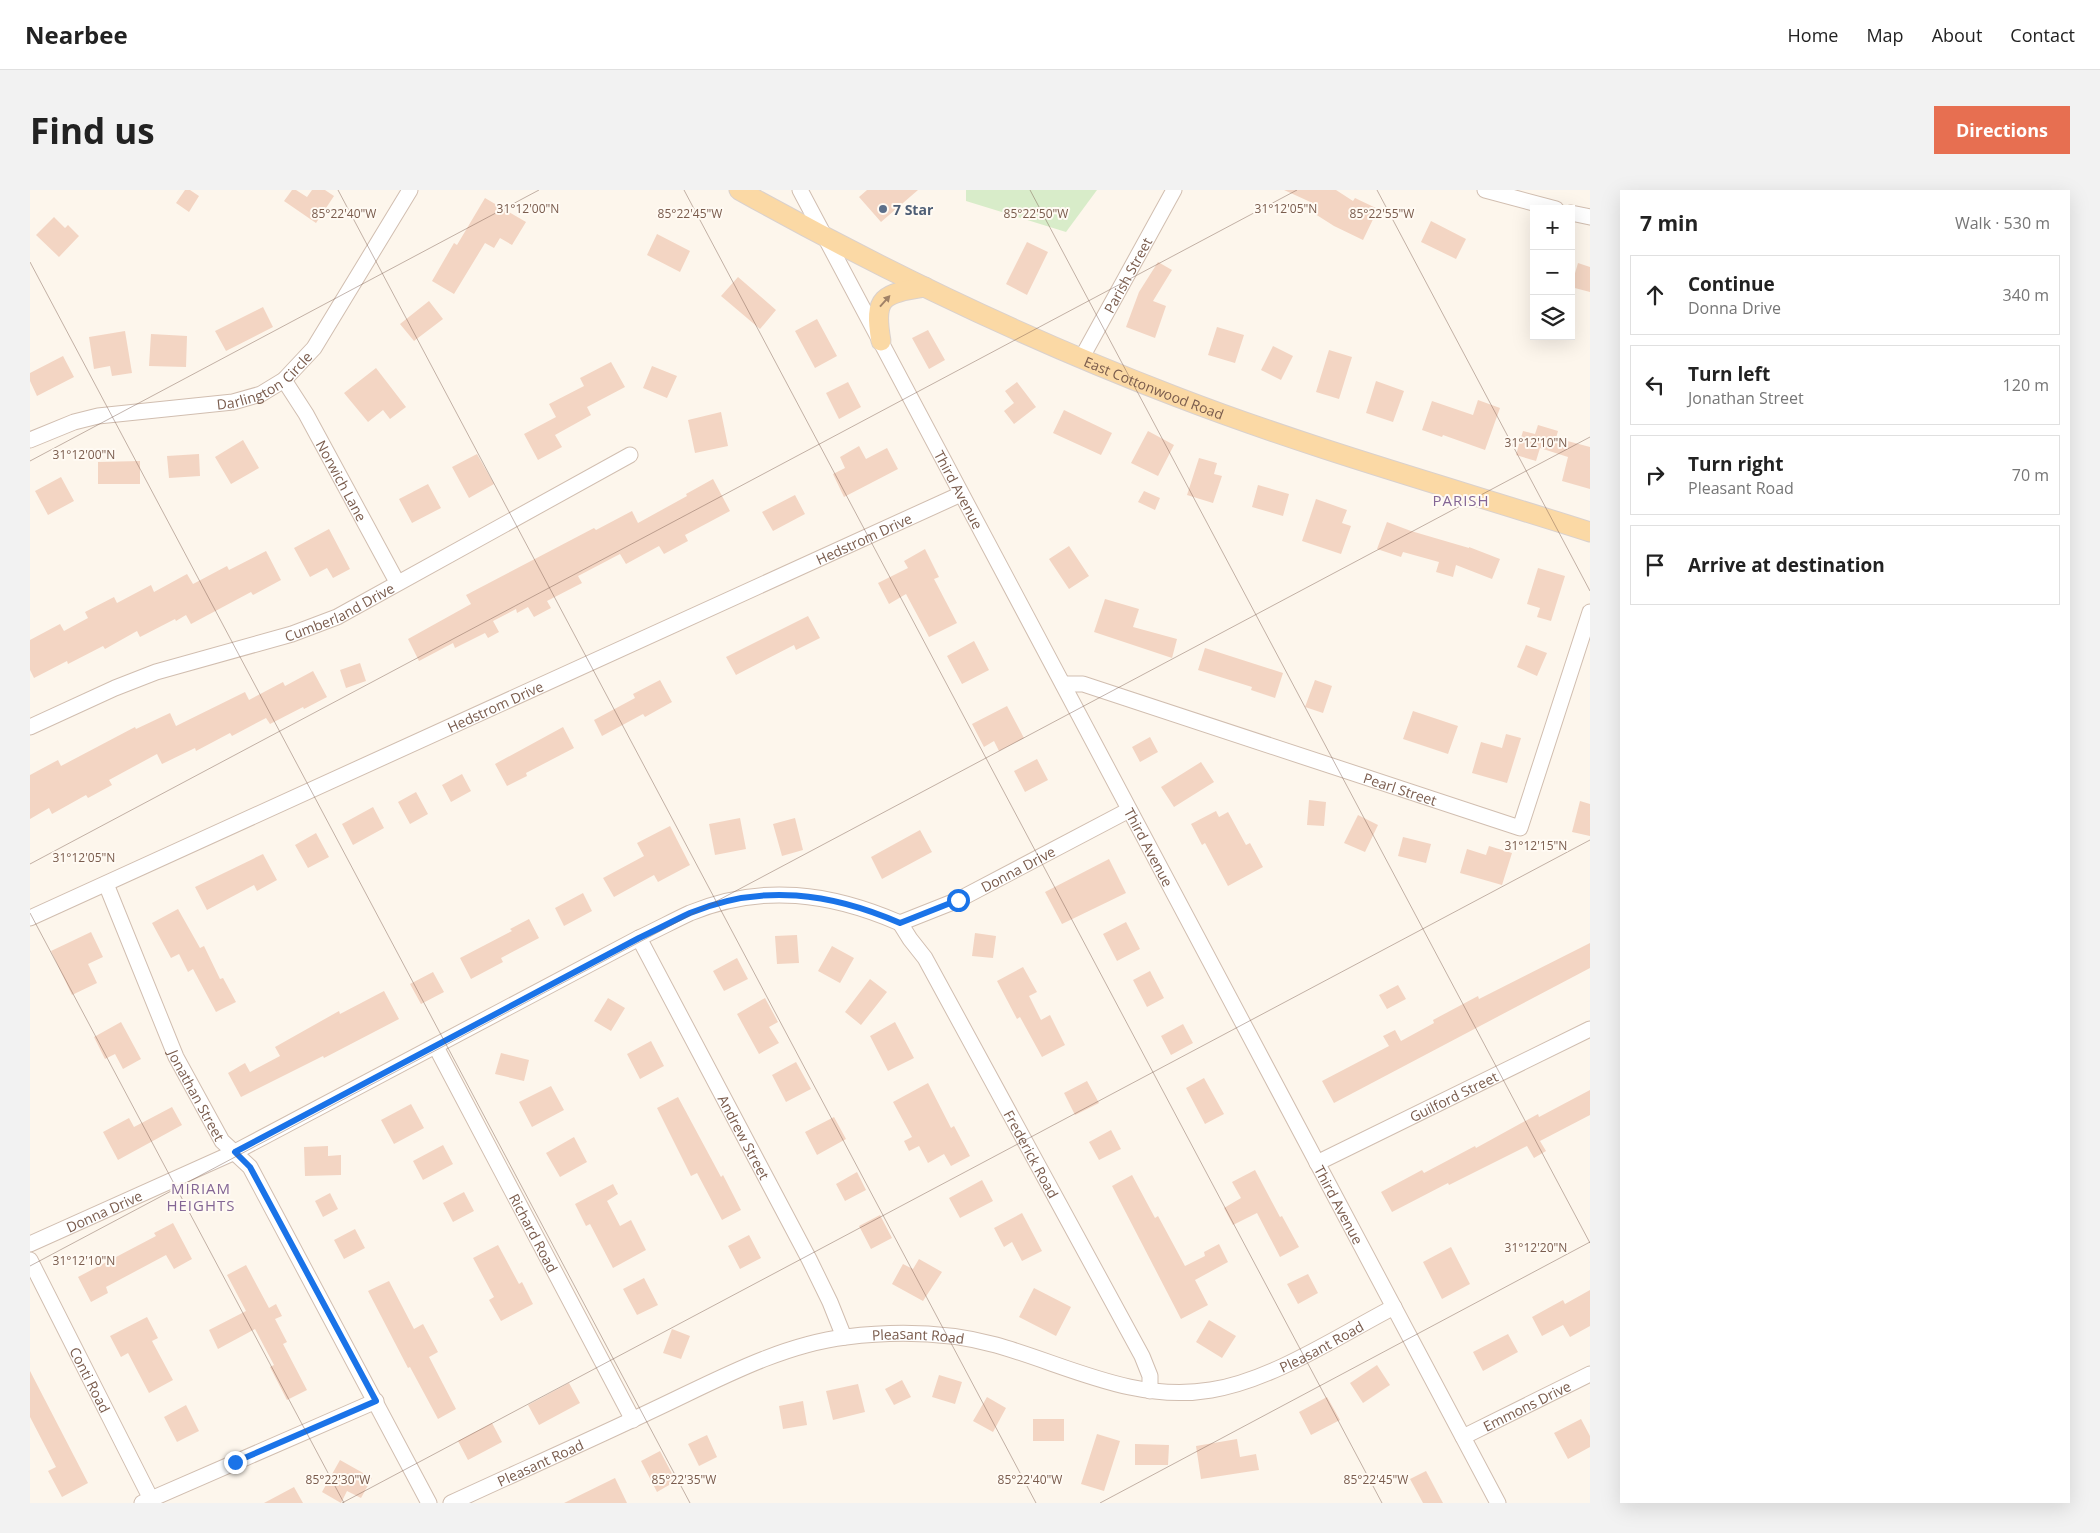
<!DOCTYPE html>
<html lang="en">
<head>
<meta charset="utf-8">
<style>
  :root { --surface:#fff; --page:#f2f2f2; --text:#222; --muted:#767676; --line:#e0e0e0; --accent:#e76f51 }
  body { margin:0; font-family:"Open Sans",sans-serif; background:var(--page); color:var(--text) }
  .controls { position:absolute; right:15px; top:15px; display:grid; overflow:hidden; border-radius:0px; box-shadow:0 5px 20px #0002 }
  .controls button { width:45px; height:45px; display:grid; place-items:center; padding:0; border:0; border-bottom:1px solid var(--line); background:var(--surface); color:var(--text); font:25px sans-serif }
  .stop { position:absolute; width:15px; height:15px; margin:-11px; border:4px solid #1a73e8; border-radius:50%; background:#fff }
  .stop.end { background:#1a73e8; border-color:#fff; box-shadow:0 1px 5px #0008 }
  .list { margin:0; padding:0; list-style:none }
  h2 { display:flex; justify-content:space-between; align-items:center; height:65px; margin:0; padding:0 20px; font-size:21px }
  h2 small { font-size:16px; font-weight:400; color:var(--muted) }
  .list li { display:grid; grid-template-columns:32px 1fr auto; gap:15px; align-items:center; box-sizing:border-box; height:80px; margin:0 10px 10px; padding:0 10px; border:1px solid var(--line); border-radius:0px }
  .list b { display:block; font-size:19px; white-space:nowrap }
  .list p { margin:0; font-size:16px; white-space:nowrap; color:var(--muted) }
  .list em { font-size:16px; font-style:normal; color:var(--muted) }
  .icon { flex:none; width:28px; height:28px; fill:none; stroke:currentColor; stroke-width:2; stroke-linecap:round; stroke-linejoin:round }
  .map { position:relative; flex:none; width:1560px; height:1313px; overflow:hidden; border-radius:0px }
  header { display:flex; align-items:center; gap:30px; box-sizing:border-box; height:70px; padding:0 25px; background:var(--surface); border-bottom:1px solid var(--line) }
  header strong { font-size:24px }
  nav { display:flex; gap:28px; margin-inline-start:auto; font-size:18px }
  .intro { display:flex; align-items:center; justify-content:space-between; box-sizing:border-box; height:120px; padding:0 30px }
  h1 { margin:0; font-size:35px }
  .button { padding:12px 22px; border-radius:0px; background:var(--accent); color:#fff; font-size:18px; font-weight:700 }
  main { display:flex; gap:30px; padding:0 30px }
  aside { flex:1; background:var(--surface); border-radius:0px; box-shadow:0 5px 20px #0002 }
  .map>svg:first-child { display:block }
</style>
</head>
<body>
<header>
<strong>Nearbee</strong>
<nav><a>Home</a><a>Map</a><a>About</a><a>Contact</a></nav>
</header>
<div class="intro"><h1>Find us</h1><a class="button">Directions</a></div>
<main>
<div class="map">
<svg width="1560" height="1313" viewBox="0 0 1560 1313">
  <rect width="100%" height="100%" fill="#fdf6ec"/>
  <path fill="#d8ecc9" d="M936,0H1067L1036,42L936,11Z"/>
  <path fill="#f3d5c3" d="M155,0H160L169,6L159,22L146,13Z
    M262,0H266L277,7L282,0H295L304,6L286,33L254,11Z
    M837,0H888L851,32L829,7Z
    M1254,0H1306L1323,11L1325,8L1348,19L1333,50L1304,36L1282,22L1287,15Z
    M455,8L496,32L482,55L470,48L464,58L455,53L424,104L402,91L424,53L427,55Z
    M24,27L35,38L38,35L49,46L29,67L6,45Z
    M1401,31L1436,49L1426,69L1391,52Z
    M627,44L660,61L650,82L617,65Z
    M997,52L1018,62L997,105L976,94Z
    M1128,72L1142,80L1123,111L1136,116L1125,148L1096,137L1109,102Z
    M1548,73L1560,77V102L1541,97Z
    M708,87L746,120L730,139L691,106Z
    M399,111L413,129L384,151L370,134Z
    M233,117L243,137L196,161L185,141Z
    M787,129L807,166L785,178L765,141Z
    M1187,137L1214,145L1205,173L1178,165Z
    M898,140L915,170L899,179L882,148Z
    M95,141L102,183L82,186L80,176L64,179L59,147Z
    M121,144L157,146L156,177L119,176Z
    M1243,156L1263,166L1251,190L1231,180Z
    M1299,160L1322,167L1309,209L1286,202Z
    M33,166L44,187L7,206L0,191V183Z
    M581,172L595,197L557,217L561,225L525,245L532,257L508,270L494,244L526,227L519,214L554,196L550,188Z
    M622,176L647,186L637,208L613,198Z
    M346,178L376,217L360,229L353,220L338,232L314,203Z
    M1346,191L1374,201L1363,232L1336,223Z
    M818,192L831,217L809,229L796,203Z
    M987,192L1006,217L984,234L974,221L984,213L975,201Z
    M1448,210L1470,218L1455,260L1413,245L1412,247L1392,240L1402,211L1443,225Z
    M1034,220L1082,243L1071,265L1023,243Z
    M691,222L698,256L665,263L658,230Z
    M1508,235L1528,241L1526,248L1560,257V299L1532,291L1538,267L1510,258L1506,271L1486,265L1493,241L1505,244Z
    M1118,241L1144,255L1128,286L1101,273Z
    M213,250L229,278L201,294L185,267Z
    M829,256L836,269L857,258L868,279L814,307L803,284L815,278L810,267Z
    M169,264L170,286L139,288L137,266Z
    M447,264L464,294L439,308L422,277Z
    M1169,268L1187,273L1184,284L1192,286L1183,313L1157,305Z
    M110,271V294H68V272Z
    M31,287L44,311L18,325L5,301Z
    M683,289L700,321L655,345L658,351L634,364L629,356L596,374L590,364L548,386L552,393L517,411L521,418L504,427L498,417L487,423L486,419L463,431L469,442L458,448L455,443L425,458L423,453L389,471L378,449L441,414L436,405L564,338L566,340L602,321L608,333L657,306L656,304Z
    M398,294L411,318L382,333L369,309Z
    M1228,295L1259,304L1253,326L1222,317Z
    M1114,301L1130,308L1125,320L1108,312Z
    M765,305L775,324L743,341L732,322Z
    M1286,309L1317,320L1312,333L1321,336L1311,364L1272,351Z
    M1357,332L1381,341L1439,358V357L1470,369L1462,389L1426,375L1423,387L1406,382L1409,372L1373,362L1371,367L1347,359Z
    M299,339L320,379L303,388L297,378L280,387L264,358Z
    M1039,356L1059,386L1039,399L1019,369Z
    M895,359L909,387L904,389L927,433L899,447L876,404L859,414L848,393L878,378L874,371Z
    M236,361L251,390L223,405L221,402L161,434L156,425L146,431L145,429L110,447L107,441L75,459L73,456L38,474L37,471L4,488L0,480V450L30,434L34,441L58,428L55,422L84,407L87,413L121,395L124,402L157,384L163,394L197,376L199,380Z
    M1508,378L1535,386L1521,431L1507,427L1510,418L1497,414Z
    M1075,409L1109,419L1103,437L1147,449L1142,468L1064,442Z
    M778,426L790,448L766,460L764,455L706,485L696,467Z
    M944,451L959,480L932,494L917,466Z
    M1496,455L1517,463L1507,486L1487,477Z
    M1175,458L1253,483L1245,508L1221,500L1222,497L1168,480Z
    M330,473L336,491L316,498L310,480Z
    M283,481L297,507L274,519L273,517L240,534L236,528L202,546L200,543L166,561L165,558L132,574L127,564L79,590L82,595L58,608L56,605L22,624L19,618L0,629V585L28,570L31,576L105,537L106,539L140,523L146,536L215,502L219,510L253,492L255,496Z
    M630,490L642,512L615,527L613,524L572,546L564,530L605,508L603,504Z
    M1285,490L1302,496L1293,523L1275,517Z
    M977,516L994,548L969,561L964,551L954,557L942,534Z
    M1383,521L1428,536L1418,564L1373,549Z
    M533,537L544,558L496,583L497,586L477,596L465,574Z
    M1476,544L1491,548L1477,593L1442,583L1451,552L1472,558Z
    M1120,547L1128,562L1110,572L1102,557Z
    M1007,569L1018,590L995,602L984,581Z
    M1171,572L1184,592L1144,617L1131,597Z
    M432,584L441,601L421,612L412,595Z
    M386,602L398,624L380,634L368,612Z
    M1279,610L1296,612L1294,636L1277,635Z
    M1550,611L1560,614V646L1542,642Z
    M343,617L354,638L323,655L312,634Z
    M1186,621L1189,627L1198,622L1216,655L1220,653L1233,677L1198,696L1175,653L1172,655L1161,634Z
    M1328,625L1348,635L1335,662L1314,653Z
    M710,628L716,659L685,665L679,634Z
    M765,628L773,660L752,666L743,634Z
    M640,636L660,675L628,692L624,685L584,707L573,688L614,666L607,653Z
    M890,640L902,662L852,689L841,667Z
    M286,643L299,667L278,678L265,655Z
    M1373,647L1401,654L1396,673L1368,666Z
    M1459,656L1482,663L1472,695L1430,683L1437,659L1456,665Z
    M233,664L247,690L227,701L224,695L177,720L165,697Z
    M1079,669L1096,703L1032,734L1015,702Z
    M553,703L562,721L534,736L525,718Z
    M148,719L170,758L174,756L190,789L193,788L206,812L186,822L163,779L158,782L149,764L141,768L122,733Z
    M499,729L509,748L471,768L473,772L441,789L430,768L482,741L480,739Z
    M1096,732L1110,759L1087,771L1073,744Z
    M61,742L73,767L58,774L67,793L42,805L21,761Z
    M945,743L966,746L963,768L942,766Z
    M767,745L769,773L747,774L745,746Z
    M1560,753V778L1304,913L1292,891L1359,856L1353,846L1365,840L1371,851L1404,833L1403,830L1448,806L1449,809Z
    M802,756L824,768L810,793L788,781Z
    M707,768L718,789L694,801L683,781Z
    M993,777L1007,802L999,806L1011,830L1020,825L1035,855L1012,867L990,827L987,829L967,791Z
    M1120,781L1134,808L1117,817L1103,790Z
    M403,782L414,802L391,814L380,794Z
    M840,789L857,802L831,835L815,822Z
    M1368,795L1376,809L1357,819L1349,805Z
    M354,801L369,829L294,868L293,866L211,907L198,883L215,873L220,882L250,866L245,857L309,821L310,824Z
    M578,808L595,818L581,841L564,831Z
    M735,808L748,832L739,837L749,853L729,864L707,824Z
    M91,832L111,869L93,879L85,864L75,869L64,847Z
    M865,832L884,868L858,881L840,846Z
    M1153,834L1163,853L1141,865L1131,846Z
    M621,851L634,876L610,889L597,864Z
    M471,863L499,870L494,891L465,884Z
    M766,872L781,899L756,912L742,885Z
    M1174,888L1194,924L1175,934L1156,898Z
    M1057,891L1069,913L1045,925L1034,903Z
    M898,893L921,938L924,936L940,966L921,976L914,964L898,973L889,956L879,961L874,951L882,947L863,912Z
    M521,896L534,920L502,937L489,912Z
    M1560,900V925L1510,951L1516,961L1504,968L1497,956L1419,995L1418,993L1362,1022L1351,1002L1392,980L1394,983L1445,956L1446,958L1508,924L1509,927Z
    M648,907L691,987L693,985L711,1020L692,1030L667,983L661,986L627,918Z
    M381,914L394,938L364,954L351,930Z
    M142,917L152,935L88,970L73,942L99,928L104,937Z
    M804,927L816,949L787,965L775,942Z
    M1081,940L1091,959L1069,970L1059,952Z
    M544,947L557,972L530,987L516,963Z
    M413,955L423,974L393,990L383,971Z
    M298,956V966L311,965V985L275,986L274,957Z
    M1225,980L1250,1027L1252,1026L1269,1057L1250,1067L1227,1023L1203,1035L1194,1018L1211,1008L1202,992Z
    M827,982L836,1000L815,1011L806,994Z
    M1102,985L1125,1028L1128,1026L1155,1076L1175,1066L1174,1062L1189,1054L1198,1072L1165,1090L1178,1115L1151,1129L1082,996Z
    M952,990L963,1011L930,1028L919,1008Z
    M583,994L588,1004L577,1011L590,1036L601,1030L616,1060L583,1078L560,1034L556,1036L545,1014Z
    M434,1002L444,1021L423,1032L413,1013Z
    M300,1003L308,1019L293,1027L285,1011Z
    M992,1023L1012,1061L992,1071L982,1052L974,1057L964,1038Z
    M850,1025L862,1048L841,1059L829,1036Z
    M143,1033L162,1069L144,1079L136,1065L76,1097L78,1103L61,1112L48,1087L126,1046L124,1043Z
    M325,1039L335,1058L314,1069L304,1050Z
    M719,1045L731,1068L710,1079L698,1056Z
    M468,1055L489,1094L492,1092L503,1114L471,1131L459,1110L464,1107L443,1068Z
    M1421,1057L1440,1094L1412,1109L1393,1072Z
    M889,1069L912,1082L893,1111L862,1094L873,1074L883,1079Z
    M216,1075L239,1118L246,1114L252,1126L245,1129L257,1152L253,1154L277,1200L257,1210L240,1177L244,1175L225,1139L188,1159L179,1140L216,1121L197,1085Z
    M1278,1084L1288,1103L1268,1114L1257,1094Z
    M614,1088L628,1115L607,1125L593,1099Z
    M359,1091L384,1139L393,1134L408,1162L399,1167L426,1219L408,1229L380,1177L378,1178L338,1101Z
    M1004,1098L1041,1117L1026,1146L989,1127Z
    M1560,1100V1136L1540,1147L1533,1135L1512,1146L1502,1127L1533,1110L1535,1114Z
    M117,1127L128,1148L122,1151L143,1190L119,1203L98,1163L91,1167L80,1146Z
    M1179,1130L1206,1146L1192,1168L1166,1152Z
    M642,1139L660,1146L651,1169L633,1163Z
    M1478,1144L1488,1162L1453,1181L1443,1162Z
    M1347,1175L1360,1195L1333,1213L1320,1193Z
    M0,1181L58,1293L32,1307L18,1281L26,1277L0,1227Z
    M909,1185L932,1192L925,1214L902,1207Z
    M872,1190L881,1207L864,1215L855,1199Z
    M539,1193L550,1213L509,1235L498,1215Z
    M828,1194L835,1222L803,1230L796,1201Z
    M957,1207L976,1218L963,1242L943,1231Z
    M1297,1207L1310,1230L1281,1245L1269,1222Z
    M773,1211L777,1235L753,1239L749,1216Z
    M156,1215L169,1241L147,1252L134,1227Z
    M1003,1229H1034V1251H1003Z
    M1551,1229L1560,1246V1257L1538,1269L1524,1243Z
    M462,1233L472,1252L438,1270L428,1251Z
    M1067,1244L1090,1251L1074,1301L1051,1294Z
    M677,1245L687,1267L669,1276L658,1254Z
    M1207,1249L1210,1267L1226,1264L1229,1280L1171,1289L1166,1256Z
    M1105,1254L1139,1255L1138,1275H1105Z
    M630,1261L646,1291L627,1302L611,1271Z
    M310,1270L342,1288L331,1308L317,1301L311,1313L292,1302Z
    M1396,1281L1413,1313H1393L1380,1289Z
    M585,1288L597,1313H534Z
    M264,1297L273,1313H234Z"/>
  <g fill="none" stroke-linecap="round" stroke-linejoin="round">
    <g stroke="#d1beb0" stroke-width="17">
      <g id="minor">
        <path id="s1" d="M770,0L1468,1313"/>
        <path d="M1455,0L1526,19"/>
        <path d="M1541,23L1560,27"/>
        <path id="s2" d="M1051,169L1144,0"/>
        <path id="s3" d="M254,190L276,224L367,392"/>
        <path id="s4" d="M0,250L44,232L68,226L203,212L231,204L254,190L284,158L380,0"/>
        <path id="s5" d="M1033,494H1053L1490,638L1560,422"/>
        <path id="s6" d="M0,537L85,498L126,482L262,444L307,427L600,265"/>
        <path id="s7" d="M76,694L146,867L192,951L220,977L399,1313"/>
        <path id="s8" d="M0,728L931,304"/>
        <path id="s9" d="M870,733L880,749L895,768L1112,1166L1120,1186V1201"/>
        <path id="s10" d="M609,748L779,1069L800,1112L814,1147"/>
        <path id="s11" d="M406,857L603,1230"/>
        <path id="s12" d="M1287,973L1560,839"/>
        <path id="s13" d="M0,1054L205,962L609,748C626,740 643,731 660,723C732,693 801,703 870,733L928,710L1099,620"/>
        <path id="s14" d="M0,1070L121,1309"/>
        <path id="s15" d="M1433,1247L1560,1184"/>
        <path d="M112,1313L346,1211"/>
        <path id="s16" d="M421,1313C488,1282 556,1252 623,1220C683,1192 749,1155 816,1147C865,1141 918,1142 966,1155C1037,1175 1105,1213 1181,1200C1243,1190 1308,1146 1364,1117"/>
      </g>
    </g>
    <g stroke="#dad1cd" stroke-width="21">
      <g id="major">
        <path id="s17" d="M709,0C850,79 996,149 1147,207C1282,259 1422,298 1560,342"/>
        <path d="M851,151C843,106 853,104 895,97"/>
      </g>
    </g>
    <use href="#minor" stroke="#fff" stroke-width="15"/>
    <use href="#major" stroke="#fbd9a5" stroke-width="19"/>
  </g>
  <defs><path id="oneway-solid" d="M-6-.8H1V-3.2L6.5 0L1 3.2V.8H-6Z" transform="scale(1.25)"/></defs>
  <use fill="#a18267" href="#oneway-solid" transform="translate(855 111) rotate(-48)"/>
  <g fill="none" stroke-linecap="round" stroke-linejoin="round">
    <path stroke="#1a73e8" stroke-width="6" d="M205,1272L346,1211L220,977L205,962L609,748C626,740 643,731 660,723C732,693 801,703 870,733L928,710"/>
  </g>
  <path fill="none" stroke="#7a5c4d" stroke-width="1" stroke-opacity="0.45" d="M308,0L1006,1313M654,0L1352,1313M1000,0L1560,1053M1347,0L1560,401M0,72L660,1313M0,271L509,0M0,674L1267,0M0,723L314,1313M0,1076L1560,247M312,1313L1560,650M1070,1313L1560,1052"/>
  <circle fill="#5c6f8a" stroke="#fffaf3" stroke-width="2" cx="853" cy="19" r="5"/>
  <g text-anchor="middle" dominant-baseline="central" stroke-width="4" stroke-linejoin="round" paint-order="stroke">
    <g font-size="14" font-weight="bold" fill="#4e5e75" stroke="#fffaf3" text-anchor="start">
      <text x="863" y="19">7 Star</text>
    </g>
    <g font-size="14" fill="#7a5c4d" stroke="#fffaf3">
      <text stroke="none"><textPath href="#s2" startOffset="96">Parish Street</textPath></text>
      <text stroke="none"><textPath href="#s4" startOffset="246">Darlington Circle</textPath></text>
      <text stroke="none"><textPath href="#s17" startOffset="460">East Cottonwood Road</textPath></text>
      <text stroke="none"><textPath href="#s3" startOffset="116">Norwich Lane</textPath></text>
      <text stroke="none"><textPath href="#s1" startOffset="339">Third Avenue</textPath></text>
      <text stroke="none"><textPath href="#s8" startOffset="916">Hedstrom Drive</textPath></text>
      <text stroke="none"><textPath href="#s6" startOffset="331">Cumberland Drive</textPath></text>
      <text stroke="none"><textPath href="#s8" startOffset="511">Hedstrom Drive</textPath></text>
      <text stroke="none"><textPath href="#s5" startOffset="354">Pearl Street</textPath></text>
      <text stroke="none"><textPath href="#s1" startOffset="744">Third Avenue</textPath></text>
      <text stroke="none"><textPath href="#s13" startOffset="1085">Donna Drive</textPath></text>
      <text stroke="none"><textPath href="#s7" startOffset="230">Jonathan Street</textPath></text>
      <text stroke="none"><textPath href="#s12" startOffset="152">Guilford Street</textPath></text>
      <text stroke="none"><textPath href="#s10" startOffset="225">Andrew Street</textPath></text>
      <text stroke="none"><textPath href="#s9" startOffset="266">Frederick Road</textPath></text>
      <text stroke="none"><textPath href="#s1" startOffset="1149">Third Avenue</textPath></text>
      <text stroke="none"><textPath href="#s13" startOffset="81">Donna Drive</textPath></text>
      <text stroke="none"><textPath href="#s11" startOffset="210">Richard Road</textPath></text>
      <text stroke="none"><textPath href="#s16" startOffset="502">Pleasant Road</textPath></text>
      <text stroke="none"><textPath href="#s16" startOffset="922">Pleasant Road</textPath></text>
      <text stroke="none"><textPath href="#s14" startOffset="134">Conti Road</textPath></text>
      <text stroke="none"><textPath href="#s15" startOffset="71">Emmons Drive</textPath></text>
      <text stroke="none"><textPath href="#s16" startOffset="98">Pleasant Road</textPath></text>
    </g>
    <g font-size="15" letter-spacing="1" fill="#846695" stroke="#fffaf3">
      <text x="1431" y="310">PARISH</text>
      <text x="171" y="998">MIRIAM<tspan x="171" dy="17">HEIGHTS</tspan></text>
    </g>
  </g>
  <g font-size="12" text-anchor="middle" fill="#7a5c4d" stroke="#fffaf3" stroke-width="4" stroke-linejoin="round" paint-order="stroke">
    <text x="498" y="23">31°12'00"N</text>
    <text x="1256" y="23">31°12'05"N</text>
    <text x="314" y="28">85°22'40"W</text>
    <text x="660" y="28">85°22'45"W</text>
    <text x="1006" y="28">85°22'50"W</text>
    <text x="1352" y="28">85°22'55"W</text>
    <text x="1506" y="257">31°12'10"N</text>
    <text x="54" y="269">31°12'00"N</text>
    <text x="1506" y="660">31°12'15"N</text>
    <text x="54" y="672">31°12'05"N</text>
    <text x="1506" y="1062">31°12'20"N</text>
    <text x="54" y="1075">31°12'10"N</text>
    <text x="308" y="1294">85°22'30"W</text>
    <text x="654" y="1294">85°22'35"W</text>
    <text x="1000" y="1294">85°22'40"W</text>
    <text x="1346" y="1294">85°22'45"W</text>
  </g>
</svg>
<div class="controls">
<button>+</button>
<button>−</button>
<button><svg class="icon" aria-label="layers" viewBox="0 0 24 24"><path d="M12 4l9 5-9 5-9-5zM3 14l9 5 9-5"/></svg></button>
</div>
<div class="stop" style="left:928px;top:710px"></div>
<div class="stop end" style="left:205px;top:1272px"></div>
</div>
<aside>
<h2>7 min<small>Walk · 530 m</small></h2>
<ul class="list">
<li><svg class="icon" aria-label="ahead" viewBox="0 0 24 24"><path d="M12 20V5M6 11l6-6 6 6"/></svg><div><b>Continue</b><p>Donna Drive</p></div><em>340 m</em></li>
<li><svg class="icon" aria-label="left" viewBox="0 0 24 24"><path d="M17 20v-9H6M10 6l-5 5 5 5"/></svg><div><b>Turn left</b><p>Jonathan Street</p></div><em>120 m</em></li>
<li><svg class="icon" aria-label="right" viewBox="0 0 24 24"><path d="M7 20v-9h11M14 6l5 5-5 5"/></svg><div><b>Turn right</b><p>Pleasant Road</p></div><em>70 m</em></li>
<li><svg class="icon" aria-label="arrive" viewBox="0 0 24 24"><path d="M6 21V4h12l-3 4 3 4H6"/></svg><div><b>Arrive at destination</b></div></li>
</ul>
</aside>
</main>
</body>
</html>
